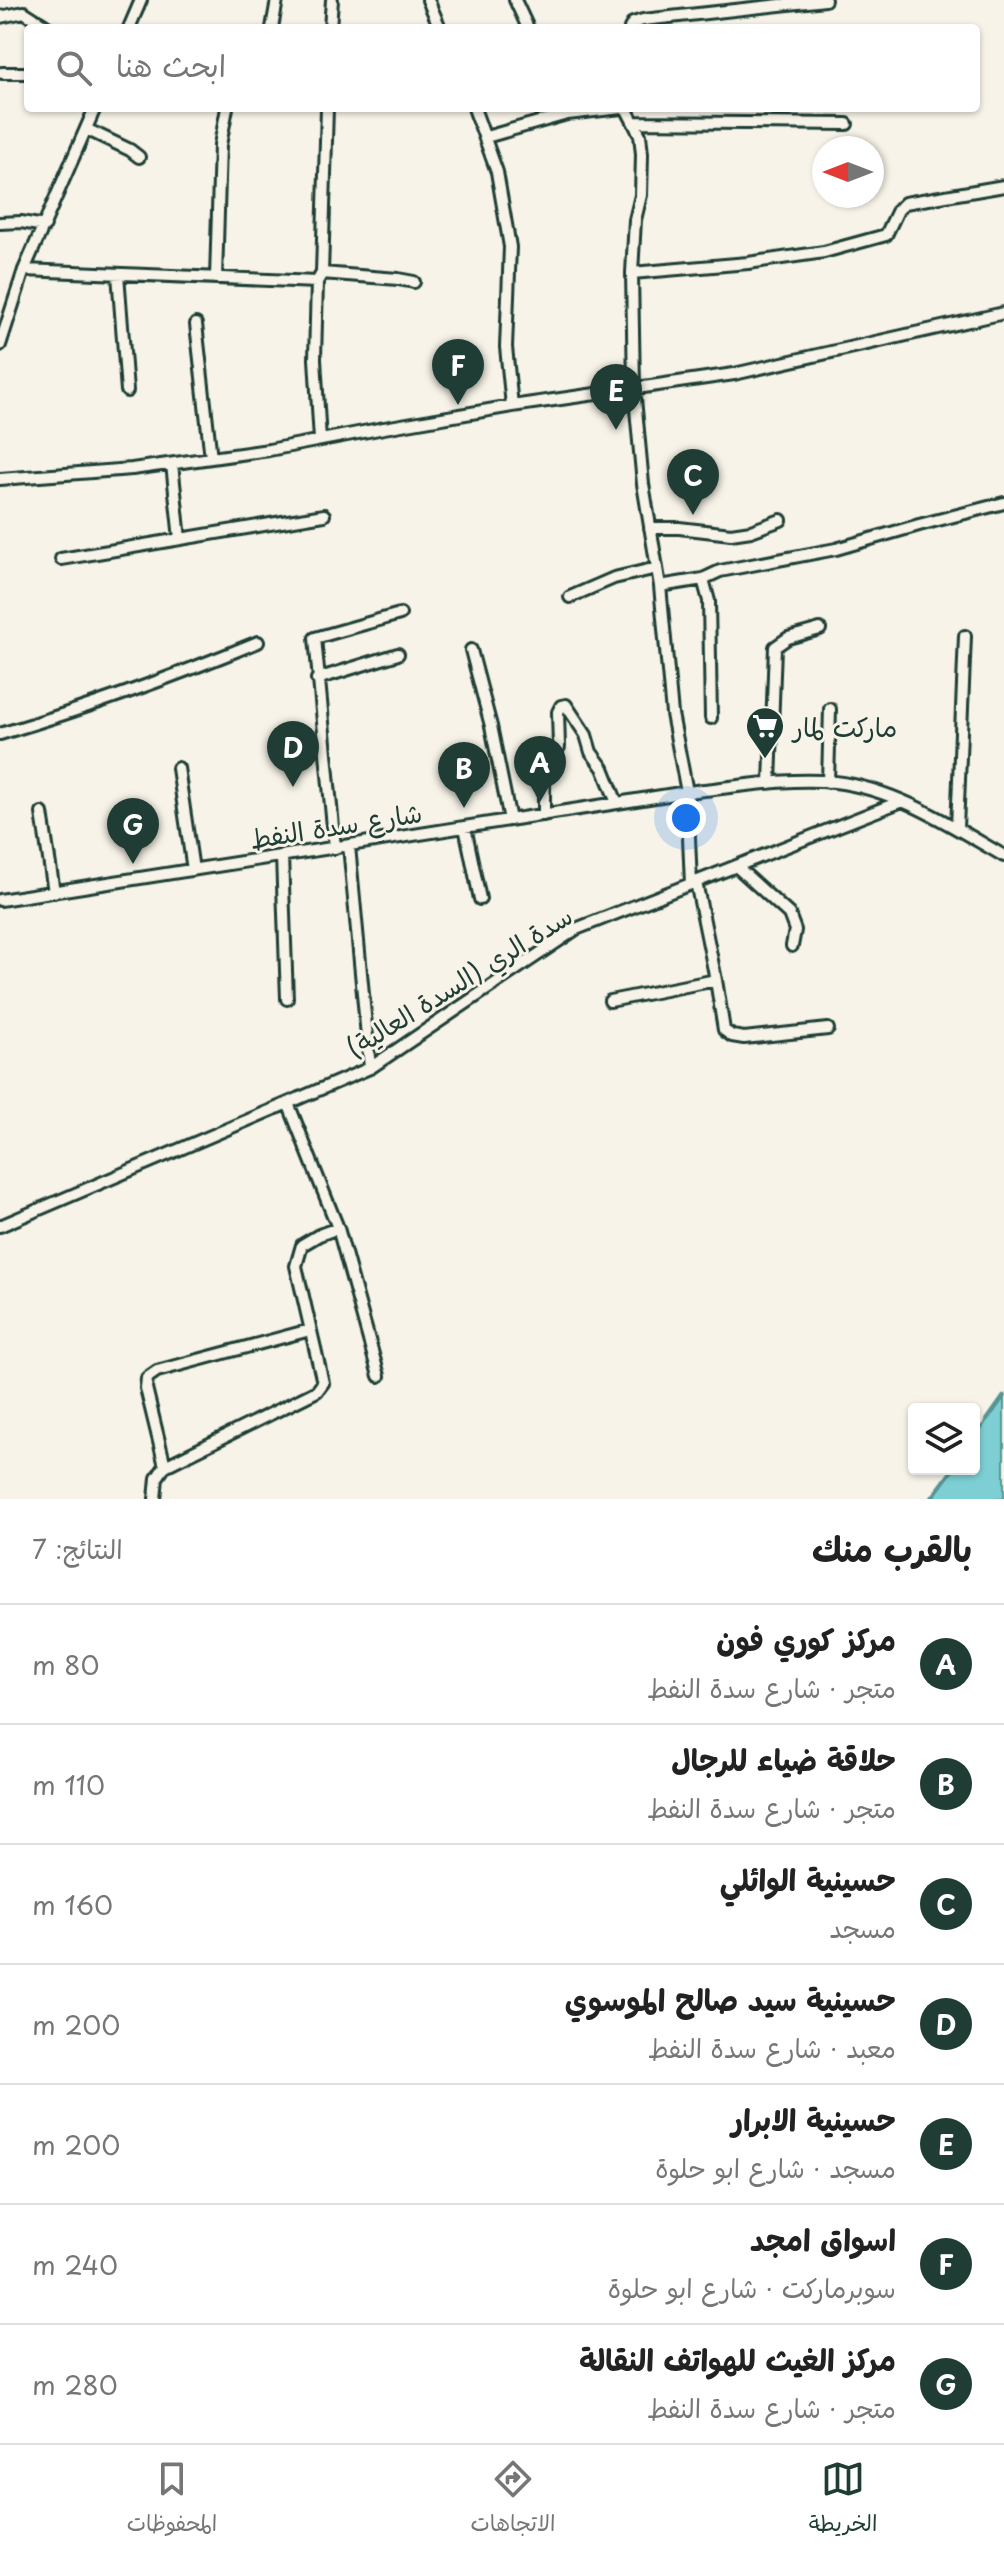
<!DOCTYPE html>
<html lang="ar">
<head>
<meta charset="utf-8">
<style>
  :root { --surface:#fff; --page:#f2f2f2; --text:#222; --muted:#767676; --line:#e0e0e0; --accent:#1f3d34 }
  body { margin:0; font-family:"Playpen Sans","Playpen Sans Arabic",sans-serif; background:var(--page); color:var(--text); direction:rtl }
  .controls { position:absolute; right:24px; bottom:24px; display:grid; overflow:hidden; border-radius:8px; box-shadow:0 2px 6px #0004 }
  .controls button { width:72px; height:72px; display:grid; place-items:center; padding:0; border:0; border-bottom:2px solid var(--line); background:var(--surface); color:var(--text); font:40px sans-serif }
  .compass { position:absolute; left:812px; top:136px; width:72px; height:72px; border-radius:50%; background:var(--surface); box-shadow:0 2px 6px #0004; rotate:270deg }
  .you { position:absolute; left:686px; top:818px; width:28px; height:28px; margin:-20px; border:6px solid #fff; border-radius:50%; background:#1a73e8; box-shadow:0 0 0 12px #1a73e833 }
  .badge { display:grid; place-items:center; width:52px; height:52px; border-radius:50%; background:var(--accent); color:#fff; font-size:26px; font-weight:700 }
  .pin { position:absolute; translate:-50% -66px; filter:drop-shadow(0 2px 4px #0008) }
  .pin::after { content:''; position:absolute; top:42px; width:28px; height:24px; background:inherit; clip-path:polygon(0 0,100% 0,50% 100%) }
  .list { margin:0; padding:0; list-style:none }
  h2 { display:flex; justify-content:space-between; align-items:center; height:104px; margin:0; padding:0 32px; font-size:34px }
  h2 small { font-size:26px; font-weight:400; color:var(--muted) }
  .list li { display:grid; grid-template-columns:52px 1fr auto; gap:24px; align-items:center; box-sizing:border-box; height:120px; padding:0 32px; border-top:2px solid var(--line) }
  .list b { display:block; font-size:30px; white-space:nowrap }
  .list p { margin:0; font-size:26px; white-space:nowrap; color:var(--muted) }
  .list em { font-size:26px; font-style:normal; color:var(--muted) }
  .icon { flex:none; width:44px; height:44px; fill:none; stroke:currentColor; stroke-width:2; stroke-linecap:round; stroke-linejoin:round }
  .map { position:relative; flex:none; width:1004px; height:1499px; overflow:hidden; direction:ltr }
  .search { position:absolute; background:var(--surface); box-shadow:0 2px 6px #0004; left:24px; right:24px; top:24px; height:88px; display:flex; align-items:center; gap:20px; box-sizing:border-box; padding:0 28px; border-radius:8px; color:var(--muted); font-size:30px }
  .sheet { height:944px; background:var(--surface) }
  nav { display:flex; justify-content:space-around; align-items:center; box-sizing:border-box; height:112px; border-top:2px solid var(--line); background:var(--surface); font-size:22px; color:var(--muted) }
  nav a { display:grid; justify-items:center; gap:4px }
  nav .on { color:var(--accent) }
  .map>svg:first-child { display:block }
</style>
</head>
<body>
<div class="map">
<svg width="1004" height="1499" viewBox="0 0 1004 1499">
  <rect width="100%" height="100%" fill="#f7f3e8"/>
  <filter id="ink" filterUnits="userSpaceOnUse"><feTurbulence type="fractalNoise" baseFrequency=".0125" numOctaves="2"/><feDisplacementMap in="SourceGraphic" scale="16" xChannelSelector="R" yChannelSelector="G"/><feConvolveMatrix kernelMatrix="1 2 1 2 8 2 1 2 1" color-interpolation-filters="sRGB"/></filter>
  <g filter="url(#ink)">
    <path fill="#7dcfd4" stroke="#579594" stroke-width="2" d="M1004,1396V1499H931L953,1469H974V1439Z"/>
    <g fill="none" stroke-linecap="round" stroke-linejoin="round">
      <path stroke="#579594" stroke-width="4" d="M987,1420L1004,1396
        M974,1439L982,1427
        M931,1499L953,1469"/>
      <g stroke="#1f3d34" stroke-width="16">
        <path id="street" d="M428,0L440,28
          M515,0L528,28
          M0,17L24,12L49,28
          M129,28L141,0
          M272,28L277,0
          M330,28L332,0
          M630,28L633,23L643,20L825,0
          M2,73H28
          M474,108L497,172L510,247L506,347L512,406
          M626,108L640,135L642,154L641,195L635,220L632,273L634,388L643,484L660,586L672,714L687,792L691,884
          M634,122L847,124
          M86,129L130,150L139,157
          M486,137L567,114L621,108
          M0,223L21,222L45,226
          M24,270L317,282
          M322,273L398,279L414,282
          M632,273L748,263L824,252L886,235L898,210L905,203L1004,186
          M118,274L127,391
          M216,278L220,145L227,108
          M196,324L211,458
          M0,345L24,270L95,108
          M320,440L315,359L317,282L322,273L327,108
          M172,464L180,539
          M0,479L132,469L269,450L384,428L512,406L734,374L1004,313
          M650,528H679L731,534L751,531L781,520
          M61,559L324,515
          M703,579L709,601L711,718
          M660,586L703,579L720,571L836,549L919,525L1004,503
          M570,597L614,578L657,568
          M471,650L491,726L510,820
          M317,679L398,654
          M0,734C88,708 173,677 258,642
          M178,768L193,870
          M828,782L830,709
          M770,783L775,647L788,638L820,629
          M42,813L54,892
          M544,815V765L559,747L558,712L561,706L566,705L586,735L591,752L603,768L617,803
          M465,827L480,899
          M957,828L965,636
          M349,846L370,1068
          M335,848L315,638L400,614
          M282,856L287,999
          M736,866L789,914L795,930L792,946
          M696,882L716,980L724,1030L732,1036L744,1038L828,1029
          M0,900L687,792C736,787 787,777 835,782C896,789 952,826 1004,856
          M610,1001L716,980
          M288,1103L338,1228L379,1376
          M0,1226L370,1068L576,929L902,801
          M165,1466L146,1388L147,1378L157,1371L310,1330
          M155,1499L157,1478L165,1466L317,1391L323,1383L296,1266L302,1245L319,1235L338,1228"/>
      </g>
      <use href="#street" stroke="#f7f3e8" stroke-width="10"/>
    </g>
  </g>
  <defs>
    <g id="supermarket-pin" transform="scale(2)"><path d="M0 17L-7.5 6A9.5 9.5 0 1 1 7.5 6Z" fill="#1f3d34" stroke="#f7f3e8"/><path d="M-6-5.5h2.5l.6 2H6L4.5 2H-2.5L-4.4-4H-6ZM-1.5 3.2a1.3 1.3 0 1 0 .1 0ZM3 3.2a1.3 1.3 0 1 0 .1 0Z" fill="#fff"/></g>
  </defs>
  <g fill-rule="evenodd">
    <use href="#supermarket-pin" x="765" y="726"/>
  </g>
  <g text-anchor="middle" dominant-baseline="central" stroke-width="6" stroke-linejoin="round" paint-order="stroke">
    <g font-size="26" fill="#1f3d34" stroke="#f7f3e8" text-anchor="start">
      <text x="793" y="726">ماركت لمار</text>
    </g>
    <g font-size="26" fill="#1f3d34" stroke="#f7f3e8">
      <text transform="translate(336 825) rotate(-9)">شارع سدة النفط</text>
      <text transform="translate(459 981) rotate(-32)">سدة الري (السدة العالية)</text>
    </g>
  </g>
</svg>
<div class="controls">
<button><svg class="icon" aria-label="layers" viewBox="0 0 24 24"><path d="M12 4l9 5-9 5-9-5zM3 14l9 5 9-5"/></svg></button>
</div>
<svg class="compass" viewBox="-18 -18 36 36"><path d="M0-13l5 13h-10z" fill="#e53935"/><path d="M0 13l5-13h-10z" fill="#767676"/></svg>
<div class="you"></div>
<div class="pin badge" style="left:540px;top:802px">A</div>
<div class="pin badge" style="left:464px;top:808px">B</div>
<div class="pin badge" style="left:693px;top:515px">C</div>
<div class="pin badge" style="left:293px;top:787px">D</div>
<div class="pin badge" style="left:616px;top:430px">E</div>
<div class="pin badge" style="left:458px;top:405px">F</div>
<div class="pin badge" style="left:133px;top:864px">G</div>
<div class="search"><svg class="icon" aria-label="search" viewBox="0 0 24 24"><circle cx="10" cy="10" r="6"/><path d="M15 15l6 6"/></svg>ابحث هنا</div>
</div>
<section class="sheet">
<h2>بالقرب منك<small>النتائج: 7</small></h2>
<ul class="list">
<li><span class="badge">A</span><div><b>مركز كوري فون</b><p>متجر · شارع سدة النفط</p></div><em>80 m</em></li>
<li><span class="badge">B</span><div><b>حلاقة ضياء للرجال</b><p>متجر · شارع سدة النفط</p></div><em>110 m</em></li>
<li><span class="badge">C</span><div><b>حسينية الوائلي</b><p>مسجد</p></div><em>160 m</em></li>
<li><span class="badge">D</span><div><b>حسينية سيد صالح الموسوي</b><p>معبد · شارع سدة النفط</p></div><em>200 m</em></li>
<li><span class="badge">E</span><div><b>حسينية الابرار</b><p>مسجد · شارع ابو حلوة</p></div><em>200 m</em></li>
<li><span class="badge">F</span><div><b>اسواق امجد</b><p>سوبرماركت · شارع ابو حلوة</p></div><em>240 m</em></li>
<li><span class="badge">G</span><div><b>مركز الغيث للهواتف النقالة</b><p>متجر · شارع سدة النفط</p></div><em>280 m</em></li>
</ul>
</section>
<nav>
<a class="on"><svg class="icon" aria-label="map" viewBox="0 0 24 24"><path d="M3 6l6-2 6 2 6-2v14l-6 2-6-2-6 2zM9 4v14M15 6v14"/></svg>الخريطة</a>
<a><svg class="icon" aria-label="directions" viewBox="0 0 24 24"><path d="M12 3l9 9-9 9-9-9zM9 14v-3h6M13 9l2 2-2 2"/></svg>الاتجاهات</a>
<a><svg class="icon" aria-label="saved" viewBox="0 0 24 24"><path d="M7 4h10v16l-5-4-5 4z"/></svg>المحفوظات</a>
</nav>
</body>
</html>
